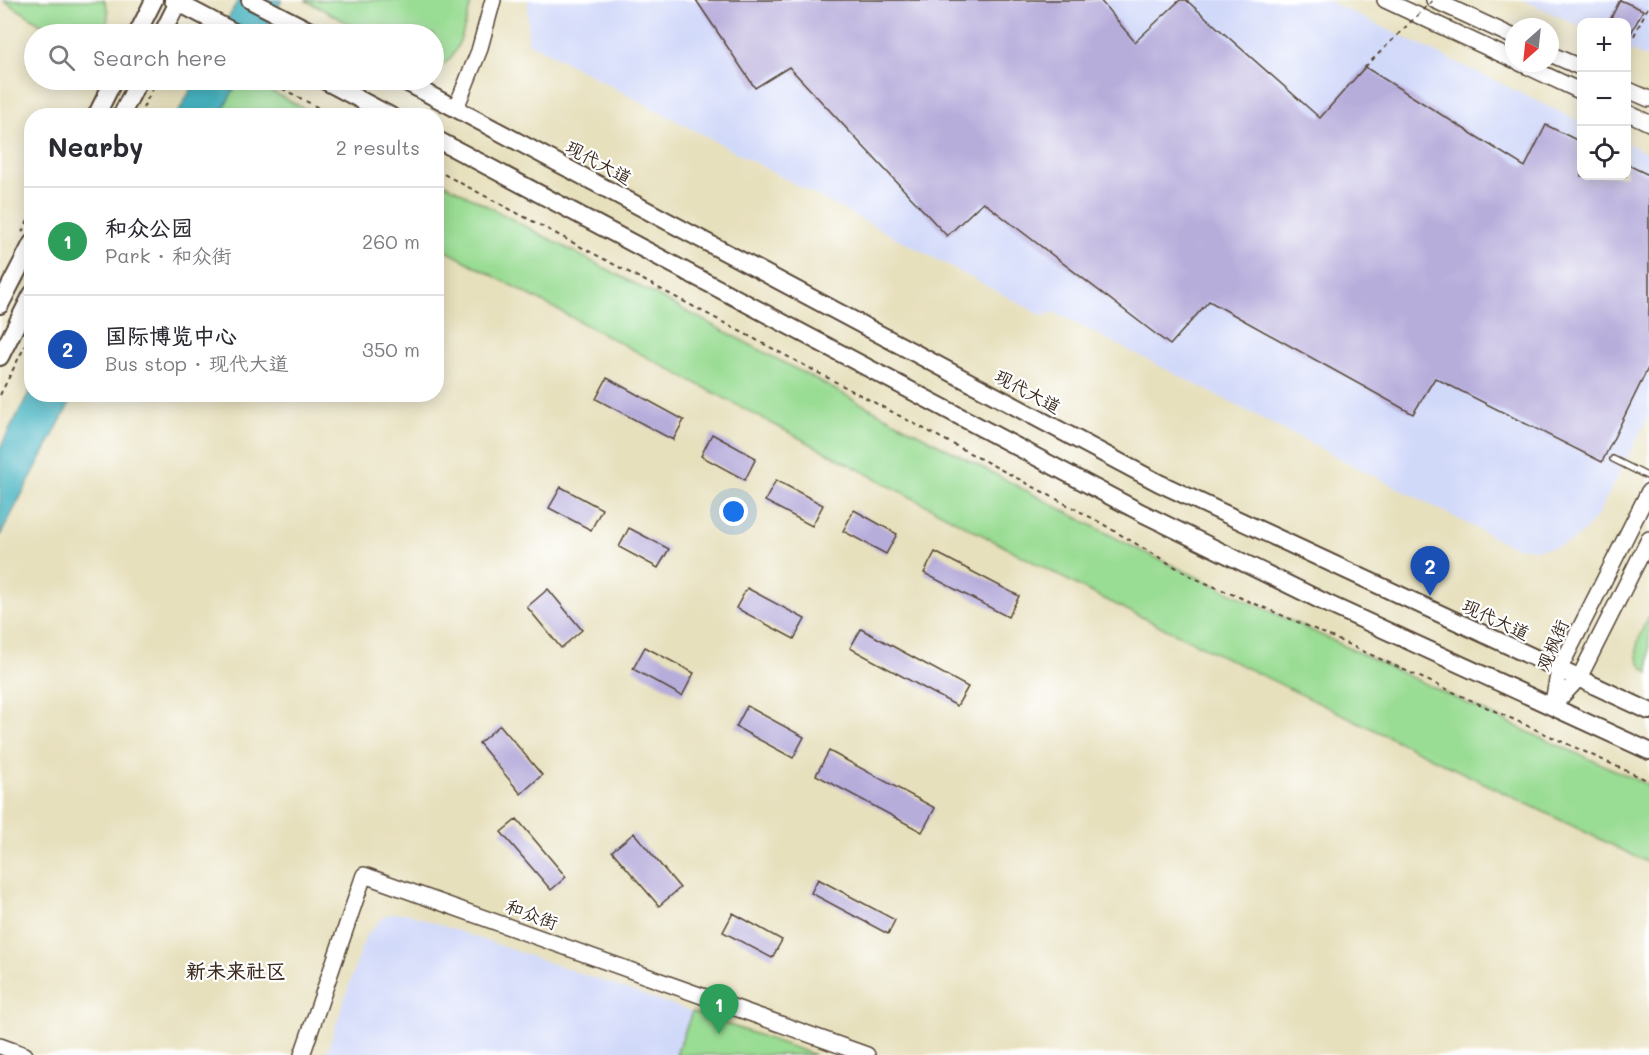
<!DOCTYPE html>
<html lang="en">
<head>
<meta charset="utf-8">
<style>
  :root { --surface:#fff; --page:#f2f2f3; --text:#2b2b33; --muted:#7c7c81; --line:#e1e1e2; --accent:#c8321e }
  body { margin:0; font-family:Mali,"LXGW WenKai TC",sans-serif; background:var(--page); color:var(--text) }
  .controls { position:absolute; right:18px; top:18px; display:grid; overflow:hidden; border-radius:12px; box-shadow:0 3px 15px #0003 }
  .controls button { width:54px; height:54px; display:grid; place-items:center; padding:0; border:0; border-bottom:2px solid var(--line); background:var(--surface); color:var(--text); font:30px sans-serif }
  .compass { position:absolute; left:1505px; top:18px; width:54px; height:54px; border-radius:50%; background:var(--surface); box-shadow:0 3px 15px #0003; rotate:207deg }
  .you { position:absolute; left:734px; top:512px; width:21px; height:21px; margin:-15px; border:4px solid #fff; border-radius:50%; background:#1a73e8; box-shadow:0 0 0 9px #1a73e833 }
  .badge { display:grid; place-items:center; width:39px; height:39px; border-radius:50%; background:var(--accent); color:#fff; font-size:20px; font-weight:700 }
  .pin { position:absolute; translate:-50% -50px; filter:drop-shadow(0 2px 3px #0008) }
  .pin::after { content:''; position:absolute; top:32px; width:21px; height:18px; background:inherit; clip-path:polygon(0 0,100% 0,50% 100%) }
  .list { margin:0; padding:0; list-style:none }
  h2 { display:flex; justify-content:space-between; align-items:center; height:78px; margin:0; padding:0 24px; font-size:26px }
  h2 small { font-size:20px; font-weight:400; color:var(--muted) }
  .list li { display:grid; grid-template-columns:39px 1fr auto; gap:18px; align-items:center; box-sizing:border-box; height:108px; padding:0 24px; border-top:2px solid var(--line) }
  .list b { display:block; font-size:22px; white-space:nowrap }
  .list p { margin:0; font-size:20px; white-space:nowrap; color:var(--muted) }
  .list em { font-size:20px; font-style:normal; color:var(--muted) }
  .icon { flex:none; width:33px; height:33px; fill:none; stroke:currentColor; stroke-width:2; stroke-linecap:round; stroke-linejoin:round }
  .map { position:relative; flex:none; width:1649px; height:1055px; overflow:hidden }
  .search { position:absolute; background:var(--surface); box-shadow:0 3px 15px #0003; left:24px; top:24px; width:420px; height:66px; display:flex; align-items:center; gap:15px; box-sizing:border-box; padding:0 21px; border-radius:33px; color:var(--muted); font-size:22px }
  .panel { position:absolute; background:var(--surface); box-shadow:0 3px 15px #0003; left:24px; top:108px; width:420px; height:294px; border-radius:24px }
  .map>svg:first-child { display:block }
</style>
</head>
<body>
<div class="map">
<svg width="1649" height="1055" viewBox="0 0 1649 1055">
  <rect width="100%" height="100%" fill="#fff"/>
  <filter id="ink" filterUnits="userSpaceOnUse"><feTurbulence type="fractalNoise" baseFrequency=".0167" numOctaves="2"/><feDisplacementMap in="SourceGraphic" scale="12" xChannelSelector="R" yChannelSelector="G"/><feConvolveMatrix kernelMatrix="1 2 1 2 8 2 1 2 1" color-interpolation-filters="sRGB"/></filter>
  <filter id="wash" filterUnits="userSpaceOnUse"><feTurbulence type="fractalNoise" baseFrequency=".008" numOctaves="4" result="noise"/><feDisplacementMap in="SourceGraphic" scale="24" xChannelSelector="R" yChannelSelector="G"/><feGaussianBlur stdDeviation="1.35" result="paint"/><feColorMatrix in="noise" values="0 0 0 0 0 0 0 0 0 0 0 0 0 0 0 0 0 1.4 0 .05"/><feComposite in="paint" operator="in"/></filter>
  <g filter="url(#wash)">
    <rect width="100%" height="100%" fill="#e7e0bd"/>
    <path fill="#d1d9f9" d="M528,0H1326L1581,122L1582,176H1626L1627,143L1649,154V416L1597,516L1585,530L1571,542L1553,547L1539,549L1521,548L1505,543L1054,312L1043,316L528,42Z
      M1523,0H1649V59L1627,49L1626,22H1582L1581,27Z
      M406,913L692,1012L676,1055H326L365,937L383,917L390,914Z"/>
    <path fill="#99dc93" stroke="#6a8358" stroke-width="1.5" d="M3,0H104C111,13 108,22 102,34H57Z
      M305,0H472C466,21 459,63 435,68L434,34H368Z
      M239,80H249L317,115H220Z
      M436,179L1129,545L1528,732L1649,785V863L1090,592L437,246Z
      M1649,616V673C1627,657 1639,635 1649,616Z
      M692,1012L815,1055H676Z"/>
    <path fill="#46b4c1" stroke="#406f70" stroke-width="1.5" d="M238,0H282L264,34H220Z
      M196,80H239L220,115H177Z
      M31,389L32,394L74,395L0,536V448Z"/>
    <g id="blocks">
      <path fill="#b7addb" d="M696,0H1100L1135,42L1180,0H1186L1320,118L1365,67L1525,167L1546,125L1581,142V176H1626V164L1649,175V366L1602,462L1435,378L1413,414L1209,301L1170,345L983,202L947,236L789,67L755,88Z
        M1620,0L1643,10L1626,43V22H1609Z
        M607,378L684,420L673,440L596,399Z
        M712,434L756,458L745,480L701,456Z
        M776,480L823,505L812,526L765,501Z
        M561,487L602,509L591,530L549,508Z
        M854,510L897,534L886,554L843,531Z
        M629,528L669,549L658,568L619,547Z
        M935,552L1019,596L1008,617L924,573Z
        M747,588L805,619L794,639L736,608Z
        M548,589L582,630L561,648L527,607Z
        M861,629L968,687L957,706L850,648Z
        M645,647L694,673L682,696L633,669Z
        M747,706L804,737L793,758L736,727Z
        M500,725L542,775L521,794L479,743Z
        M829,751L935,808L922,832L816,775Z
        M517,819L566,877L551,890L501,832Z
        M634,833L680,888L659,906L612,851Z
        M818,879L895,920L888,934L811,893Z
        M733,913L782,940L772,958L723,932Z"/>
    </g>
  </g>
  <g filter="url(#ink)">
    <use href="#blocks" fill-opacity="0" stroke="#554536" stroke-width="1.5"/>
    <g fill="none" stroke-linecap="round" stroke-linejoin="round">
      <g stroke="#554536" stroke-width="8">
        <path id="lane" d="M1613,459L1649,477"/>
      </g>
      <g stroke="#554536" stroke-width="18">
        <path id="secondary" d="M1385,0L1514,60
          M1434,0L1514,37
          M1550,54L1582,68
          M1520,63L1582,92
          M1626,89L1649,99
          M456,108L479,51L493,0
          M1626,112L1649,123
          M1552,707L1559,670L1649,491
          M1552,707L1579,678L1649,539
          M0,1046L25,1055
          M302,1055L364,875L867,1055"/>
      </g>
      <g stroke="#554536" stroke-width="20">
        <path id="primary" d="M173,0L238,34
          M250,0L316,34
          M137,34L154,0
          M162,34L179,0
          M323,80L391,116
          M402,80L1159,483L1649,711
          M96,116L114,80
          M121,116L139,80
          M436,139L1142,513L1326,603L1649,751
          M0,305L32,243
          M0,357L32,294"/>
      </g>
      <path stroke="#554536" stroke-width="2" stroke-dasharray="4.5 4.5" stroke-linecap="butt" d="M1626,52L1649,5
        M266,80L334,116
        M139,116L157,80
        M436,170L1094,519L1194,578L1312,628L1649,781
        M22,232L32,213
        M0,395L32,332"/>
      <use href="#lane" stroke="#fff" stroke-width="5"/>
      <use href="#secondary" stroke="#fff" stroke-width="15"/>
      <use href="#primary" stroke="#fff" stroke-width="16"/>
      <path stroke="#554536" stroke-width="2" stroke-dasharray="4.5 4.5" stroke-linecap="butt" d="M1365,67L1433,0"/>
    </g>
  </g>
  <g text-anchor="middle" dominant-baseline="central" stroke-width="4.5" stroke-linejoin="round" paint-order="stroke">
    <g font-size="18" fill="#3b2a1e" stroke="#fff">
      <text transform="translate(599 162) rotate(28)">现代大道</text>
      <text transform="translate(1028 391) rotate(28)">现代大道</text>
      <text transform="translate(1496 619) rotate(25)">现代大道</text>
      <text transform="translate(1552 645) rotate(-67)">观枫街</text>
      <text transform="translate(532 914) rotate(20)">和众街</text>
    </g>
    <g font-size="20" font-weight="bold" fill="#3b2a1e" stroke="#fff">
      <text x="236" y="970">新未来社区</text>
    </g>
  </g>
</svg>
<div class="controls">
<button>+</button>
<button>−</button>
<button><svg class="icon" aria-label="locate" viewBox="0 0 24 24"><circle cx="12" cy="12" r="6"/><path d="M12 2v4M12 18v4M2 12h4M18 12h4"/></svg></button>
</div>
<svg class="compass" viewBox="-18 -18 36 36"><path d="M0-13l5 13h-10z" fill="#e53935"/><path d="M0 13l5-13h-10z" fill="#7c7c81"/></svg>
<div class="you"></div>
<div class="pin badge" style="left:719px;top:1034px;background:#2e9e5b">1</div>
<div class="pin badge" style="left:1430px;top:596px;background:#1a4fb4">2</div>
<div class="search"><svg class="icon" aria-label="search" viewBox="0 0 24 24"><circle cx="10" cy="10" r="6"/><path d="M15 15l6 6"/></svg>Search here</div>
<section class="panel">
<h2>Nearby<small>2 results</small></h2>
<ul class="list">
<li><span class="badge" style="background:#2e9e5b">1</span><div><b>和众公园</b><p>Park · 和众街</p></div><em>260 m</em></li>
<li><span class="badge" style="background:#1a4fb4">2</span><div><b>国际博览中心</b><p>Bus stop · 现代大道</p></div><em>350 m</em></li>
</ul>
</section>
</div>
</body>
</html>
